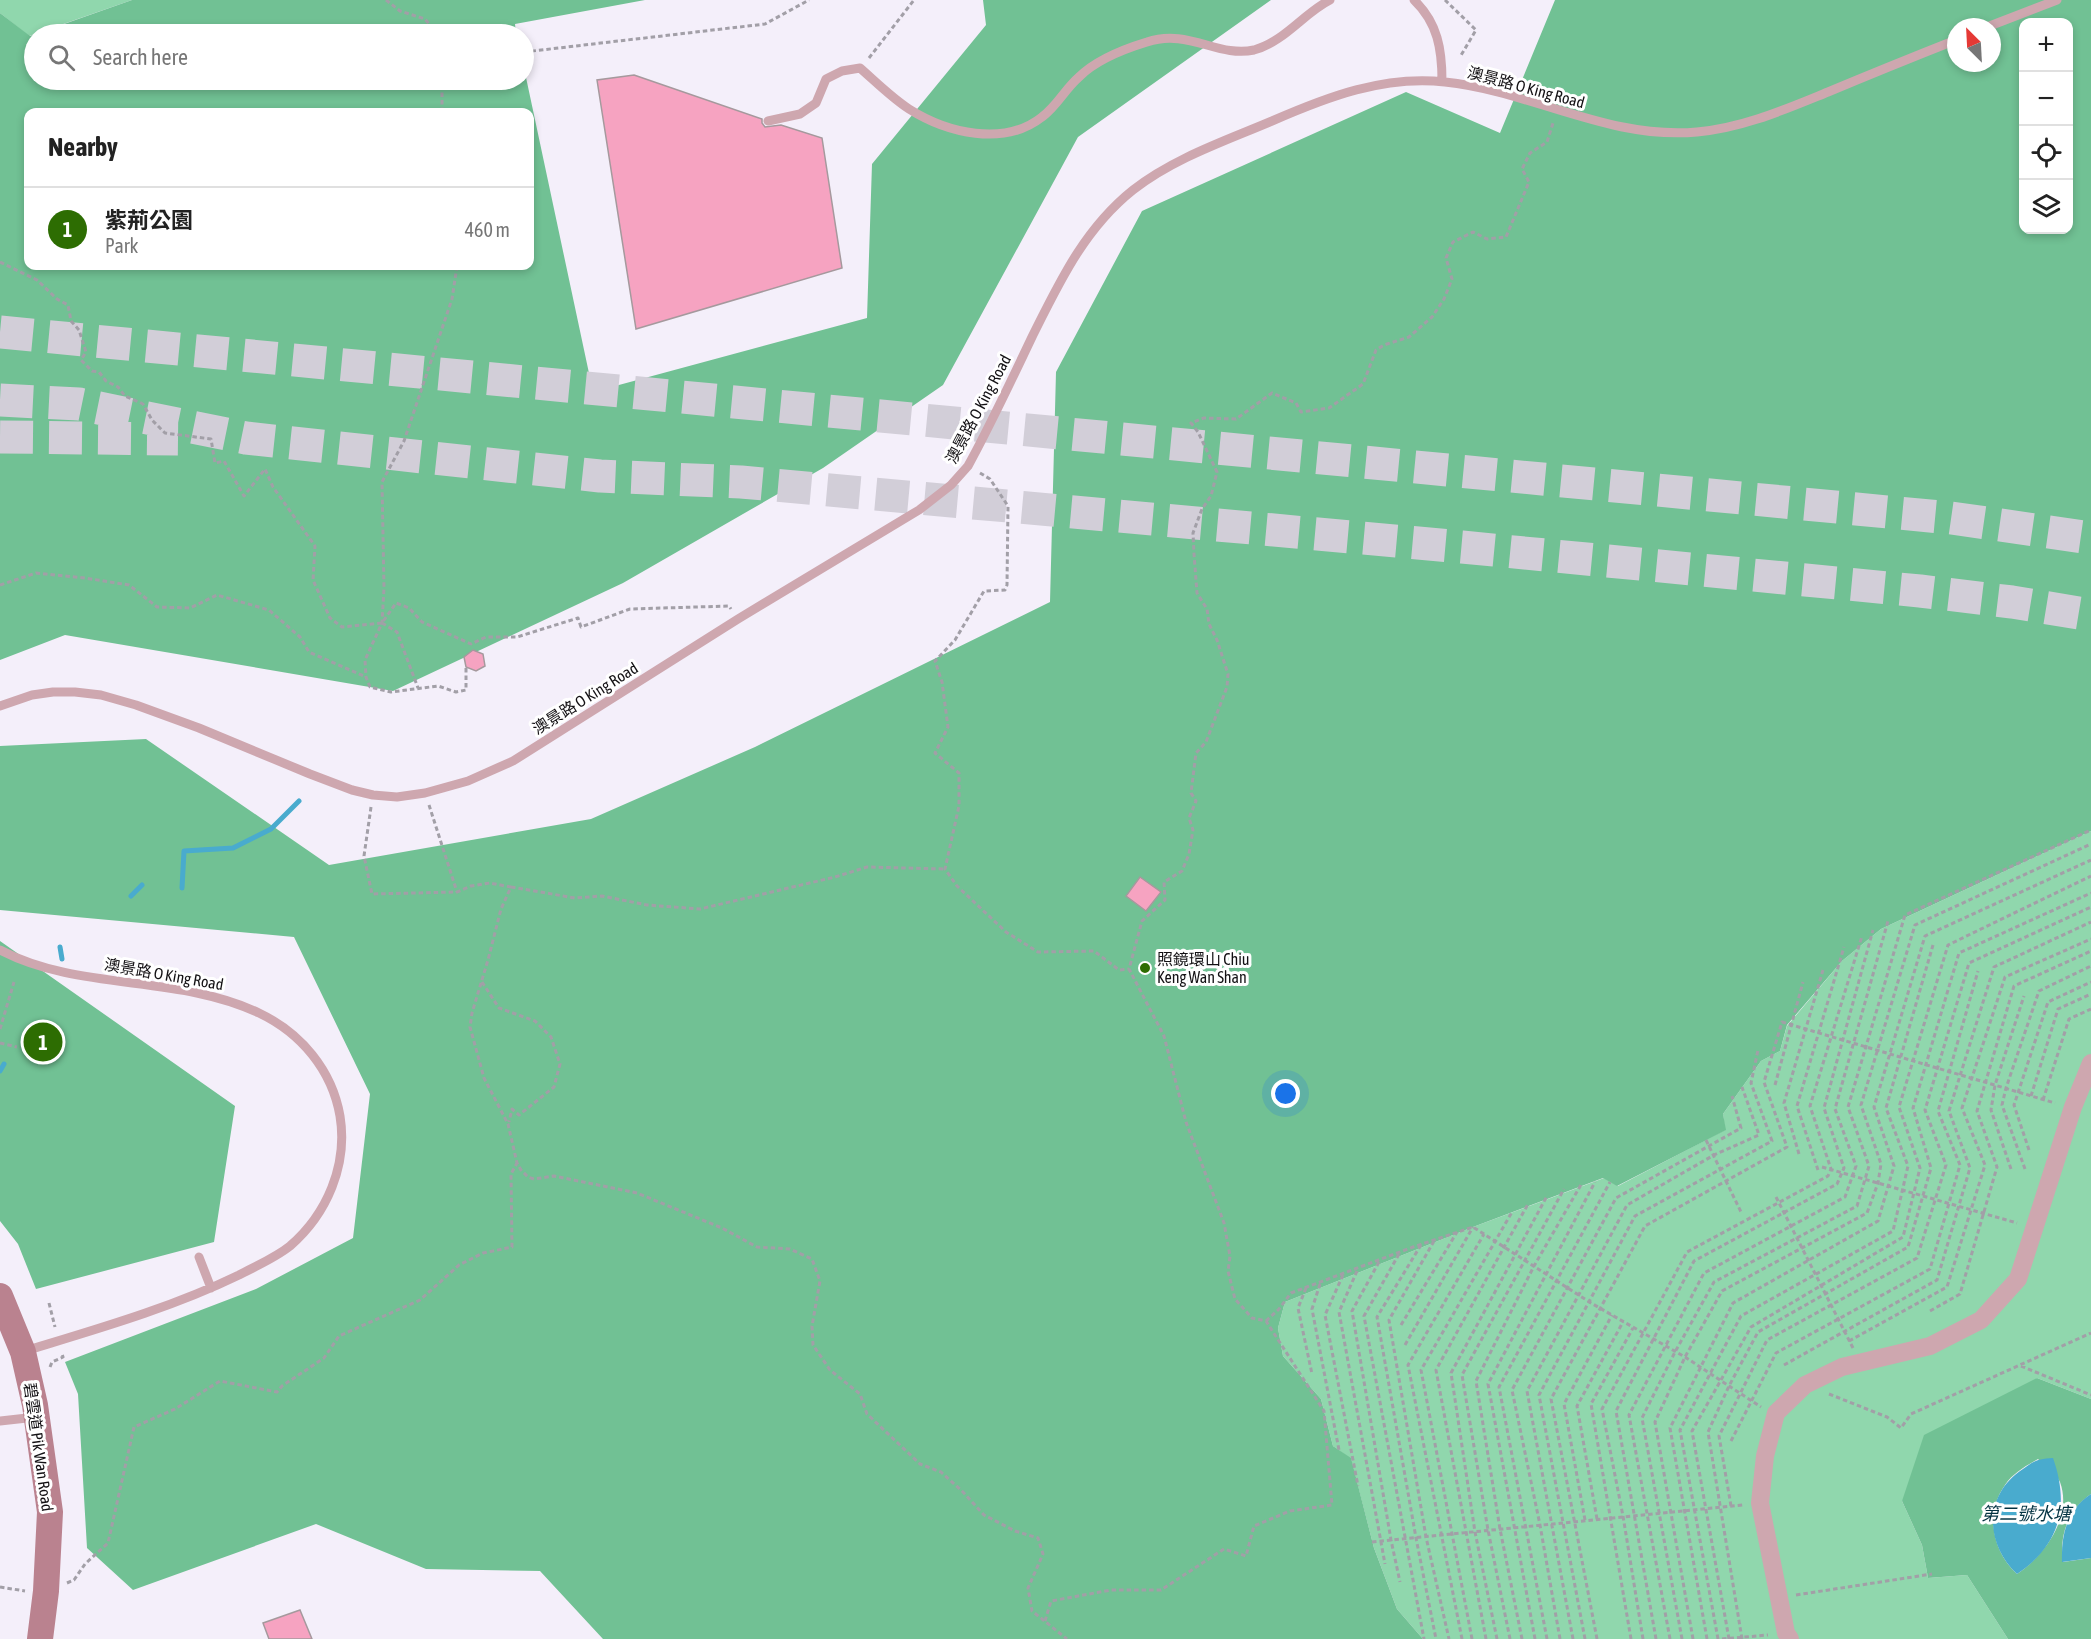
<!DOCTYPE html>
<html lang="en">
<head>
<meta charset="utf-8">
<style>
  :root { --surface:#fff; --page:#f6f6f6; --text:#222; --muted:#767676; --line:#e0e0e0; --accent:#2d6d02 }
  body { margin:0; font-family:"Asap Condensed","Noto Sans TC",sans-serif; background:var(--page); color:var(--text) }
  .controls { position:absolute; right:18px; top:18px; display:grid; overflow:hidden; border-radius:12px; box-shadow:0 3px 9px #0003 }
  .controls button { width:54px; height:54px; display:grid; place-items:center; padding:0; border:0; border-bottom:2px solid var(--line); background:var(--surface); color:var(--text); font:30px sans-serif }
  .compass { position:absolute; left:1947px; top:18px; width:54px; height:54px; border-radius:50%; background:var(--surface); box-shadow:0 3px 9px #0003; rotate:336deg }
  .you { position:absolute; left:1286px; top:1094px; width:21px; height:21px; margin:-15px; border:4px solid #fff; border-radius:50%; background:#1a73e8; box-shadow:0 0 0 9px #1a73e833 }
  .badge { display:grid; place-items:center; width:39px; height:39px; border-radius:50%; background:var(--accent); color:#fff; font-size:20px; font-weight:700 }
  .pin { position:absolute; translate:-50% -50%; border:3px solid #fff; box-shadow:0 2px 6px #0006 }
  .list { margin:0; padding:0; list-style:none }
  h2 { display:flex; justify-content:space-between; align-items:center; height:78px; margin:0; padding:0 24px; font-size:26px }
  h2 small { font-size:20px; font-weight:400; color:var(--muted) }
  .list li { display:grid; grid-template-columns:39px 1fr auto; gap:18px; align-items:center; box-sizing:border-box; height:84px; padding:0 24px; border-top:2px solid var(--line) }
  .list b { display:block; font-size:22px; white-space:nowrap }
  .list p { margin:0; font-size:20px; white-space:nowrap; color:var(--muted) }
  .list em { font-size:20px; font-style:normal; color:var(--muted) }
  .icon { flex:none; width:33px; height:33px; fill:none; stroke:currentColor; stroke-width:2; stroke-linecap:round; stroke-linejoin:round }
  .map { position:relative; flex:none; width:2091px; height:1639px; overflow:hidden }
  .search { position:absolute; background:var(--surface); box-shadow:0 3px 9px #0003; left:24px; top:24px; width:510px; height:66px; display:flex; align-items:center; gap:15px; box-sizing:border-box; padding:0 21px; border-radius:33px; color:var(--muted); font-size:22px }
  .panel { position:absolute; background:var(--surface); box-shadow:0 3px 9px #0003; left:24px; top:108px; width:510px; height:162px; border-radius:12px }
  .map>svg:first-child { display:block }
</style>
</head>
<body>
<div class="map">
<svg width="2091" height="1639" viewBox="0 0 2091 1639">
  <rect width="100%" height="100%" fill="#f4effa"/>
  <path fill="#90d7ad" d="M0,0H132L29,36L0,13Z
    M2091,831V1399L2037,1378L1902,1501L1922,1545L1928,1578L1967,1575L2008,1639H1423L1397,1609L1374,1548L1351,1459L1333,1446L1321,1399L1283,1356L1278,1328L1285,1302L1473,1227L1604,1178L1618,1186L1725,1130L1723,1114L1761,1061L1780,1051L1787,1026L1842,961L1881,929Z"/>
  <path fill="#71c194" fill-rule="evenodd" d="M132,0H645L515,24L516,34H34V80H524V68L593,392L867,318L872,164L986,25L983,0H1271L1078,137L943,385L823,468L623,583L393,691L65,635L0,660V13L30,36ZM28,112H530V266H28Z
    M1555,0H2091V831L1881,929L1842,961L1787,1025L1780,1051L1761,1061L1723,1114L1726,1130L1617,1186L1603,1178L1473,1227L1285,1302L1278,1328L1283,1356L1321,1399L1333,1446L1351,1458L1374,1548L1397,1609L1423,1639H603L540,1571L426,1569L316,1524L133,1590L87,1548L78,1394L65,1362L256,1289L353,1238L370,1094L294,937L0,910V746L146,739L329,865L591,819L755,747L1050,602L1056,372L1142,211L1406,92L1500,133ZM2024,22H2068V230H2024ZM1956,27H1992V63H1956Z
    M0,941L235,1106L214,1242L36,1289L18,1244L0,1221Z
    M2037,1378L2091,1399V1494C2068,1510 2059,1535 2063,1562L2091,1558V1639H2008L1967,1575L1928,1578L1922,1545L1902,1501L1924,1435ZM2038,1459C2044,1465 2057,1474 2060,1482C2073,1517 2044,1556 2017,1574C1992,1551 1985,1513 2005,1485C2013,1473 2026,1466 2038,1459Z"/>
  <path fill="#49abce" d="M2053,1458C2070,1506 2060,1545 2017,1574C1984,1543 1984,1494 2023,1469C2035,1460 2038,1459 2053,1458Z
    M2091,1494V1558L2062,1562C2061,1534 2067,1510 2091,1494Z"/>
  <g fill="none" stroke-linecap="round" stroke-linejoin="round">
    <path stroke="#49abce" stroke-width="5" d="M182,888L184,851L233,848L271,829L299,801
      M131,896L142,885
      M60,947L62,959
      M0,1071L4,1064"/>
  </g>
  <path fill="#f6a3c1" stroke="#a5999d" stroke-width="1.5" d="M634,75L762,119V123L765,127L781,125L822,138L842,268L636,329L597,80Z
    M473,650L483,654L485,666L476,671L466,667L464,657Z
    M1140,877L1161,892L1146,911L1126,896Z
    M300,1610L312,1639H269L263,1623Z"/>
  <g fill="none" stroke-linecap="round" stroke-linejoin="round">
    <path stroke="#d2ced8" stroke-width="33" stroke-dasharray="33 16" stroke-linecap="butt" d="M0,332L1951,518L2091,538
      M0,400L79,404L246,438L600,476L741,482L1462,547L1920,591L2012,602L2091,615
      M0,437L178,439"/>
    <path stroke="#a29fa7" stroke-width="3" stroke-dasharray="4.5 3" stroke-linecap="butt" d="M386,0L400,11L425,19L437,34
      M1445,0L1476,30L1460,57
      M524,52L765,24L809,0
      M869,58L914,0
      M442,112V80
      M0,262L37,280L57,299L68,305L71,321L79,330L86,352L81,360L92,371L99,372L106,381L118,387L125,396L143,404L152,420L165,433L211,439L215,463L224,461L244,496L265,469L273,487L315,546L313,580L330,618L342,627L382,623L396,603L409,608L422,622L471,644L486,637H517L578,618L581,627L630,609L729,606L731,609
      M457,266L452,299L404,441L382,482L384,588L382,623L365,660L366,677L370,687L391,692L438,686L456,692L466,690V667
      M980,473L990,479L1008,506L1007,585L1005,590L984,591L955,640L935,661L942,682L948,727L935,753L959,773V806L945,869L957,886L1006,932L1038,952L1094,951L1119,970L1129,969
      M0,585L36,573L85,578L129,585L157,607L190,608L217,595L269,610L300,637L309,652L366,677
      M382,623L397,632L418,688
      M429,805L457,892
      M371,807L364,856L372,894L457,892L471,886L490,883L511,887L501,909L488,960L472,1013L470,1027L484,1078L508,1124L517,1163L521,1170L528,1177L534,1179L554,1176L637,1193L722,1228L757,1247L790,1249L812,1259L820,1281L812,1326L813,1345L830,1370L860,1394L867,1414L920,1464L941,1472L963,1492L984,1515L1015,1531L1038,1538L1043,1554L1028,1588L1032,1611L1067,1639
      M511,887L575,898L602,896L647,905L700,909L835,877L867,867L945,869
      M482,982L499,1008L535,1021L551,1037L560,1064L554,1087L519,1115L512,1109L509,1122
      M0,1029L14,982
      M0,1043L17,1047
      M1775,1085L1803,982
      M2031,1096L2058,1009L2091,994
      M2043,1100L2069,1019L2091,1009
      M1706,1140L1741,1212
      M2029,1150L2014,1105L2048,1002L2091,982
      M1799,1154L1784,1103L1823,970
      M1822,1167L2017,1223
      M2011,1169L1991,1110L1995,1085L2024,996
      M2025,1169L2002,1105L2006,1088L2039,991L2091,966
      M1818,1170L1797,1106L1844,947
      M1776,1197L1853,1348
      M1434,1241L1389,1320L1426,1537L1449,1639
      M1421,1245L1377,1317L1416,1538L1436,1639
      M1399,1254L1364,1316L1424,1639
      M1379,1262L1352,1311L1391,1540L1400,1582
      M1357,1271L1339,1312L1385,1564
      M1343,1275L1325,1315L1358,1486
      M1320,1284L1312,1309L1339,1450
      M1306,1288L1298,1308L1312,1374
      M49,1303L55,1327
      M1930,1311L1960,1294L1997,1167L1977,1111L2014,986L2091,951
      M1266,1321L1279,1309L1291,1293L1413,1247L1473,1227L1591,1303L1685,1357L1761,1407
      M1401,1325L1457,1232
      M1849,1341L1947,1287L1985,1165L1962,1108L2005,977L2091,939
      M1405,1345L1473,1227
      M1784,1365L1937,1280L1970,1168L1949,1111L1994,967L2091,922
      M2021,1366L2091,1395
      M50,1367L52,1362L63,1357L62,1354
      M1829,1394L1887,1417L1901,1428L1911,1414L2091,1333
      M1731,1441L1776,1353L1930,1269L1960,1165L1938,1111L1978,971
      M1731,1506L1719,1436L1767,1340L1917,1258L1946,1165L1925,1110L1969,963L2091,907
      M1597,1519L1577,1406L1623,1322
      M1585,1520L1564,1404L1612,1315
      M1372,1542L1743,1505
      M67,1583L74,1580L85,1564L108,1543L134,1427L175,1409L220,1381L277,1392L282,1386L324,1358L339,1336L420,1300L459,1265L483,1253L512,1247L511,1174L517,1163
      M0,1587L25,1591
      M1796,1595L1932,1574
      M1045,1621L1051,1601L1111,1590H1161L1224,1549L1246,1556L1254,1526L1290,1511L1332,1505L1324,1411L1266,1321L1252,1318L1235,1299L1228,1271L1230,1256L1224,1223L1186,1122L1164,1036L1129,969L1142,921L1165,900L1164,882L1182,871L1189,854L1193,830L1189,818L1196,801L1191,793L1196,753L1206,742L1227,687L1228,674L1217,640L1209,624L1207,609L1197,593L1194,554L1193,533L1202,509L1211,496L1217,472L1198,432L1191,423L1204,418L1236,419L1272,393L1296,403L1301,412L1329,408L1363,384L1376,350L1384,345L1409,337L1432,317L1444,299L1452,279L1446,258L1453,242L1473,232L1487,239L1506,237L1529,182L1522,169L1530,153L1547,142L1553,123
      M1462,1639L1408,1365L1484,1234
      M1472,1639L1421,1370L1512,1212
      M1486,1639L1436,1370L1528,1204
      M1497,1639L1475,1532L1451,1373L1547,1196
      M1510,1639L1488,1530L1462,1375L1564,1189
      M1522,1639L1500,1529L1476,1381L1534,1266L1582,1183
      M1535,1639L1488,1384L1595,1182
      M1547,1639L1499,1387L1610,1182
      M1560,1639L1540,1525L1512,1390L1616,1198L1741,1128L1732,1096
      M1573,1639L1527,1391L1627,1205L1714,1155L1759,1135L1742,1087
      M1585,1639L1539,1395L1635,1216L1772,1141L1751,1083L1758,1050
      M1597,1639L1551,1399L1645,1226L1787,1147L1764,1082L1782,1022L2055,1103
      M1631,1639L1591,1404L1633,1328
      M1643,1639L1623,1516L1602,1409L1687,1252L1828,1176L1831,1169L1810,1106L1862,936
      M1656,1639L1616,1411L1694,1261L1837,1184L1844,1168L1824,1108L1873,930
      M1670,1639L1629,1415L1704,1273L1845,1197L1856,1166L1835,1109L1888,921
      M1682,1639L1642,1418L1675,1352L1714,1282L1857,1206L1869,1166L1848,1107L1905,915L2091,830
      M1693,1639L1655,1422L1685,1357L1722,1291L1867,1213L1878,1183L1881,1164L1861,1105L1915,925L2091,844
      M1707,1639L1670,1428L1733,1303L1878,1221L1894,1166L1874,1107L1925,936L2091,860
      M1718,1639L1680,1430L1741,1316L1893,1231L1908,1166L1886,1108L1933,945
      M1722,1639L1768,1635
      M1729,1639L1692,1431L1751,1327L1903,1237L1920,1168L1899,1107L1948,945L2091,876
      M1742,1639L1708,1432L1729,1386L1758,1332L1908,1247L1931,1168L1913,1108L1959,953L2091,893"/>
    <path stroke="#cea7af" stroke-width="9" d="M1414,0C1438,23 1442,50 1442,81
      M1987,27L2057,0
      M768,121L800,114L816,103L826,79L842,71L860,68C876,82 892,98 909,109C947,133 1004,147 1042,117C1057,106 1065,89 1079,77C1097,59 1124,49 1147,42C1188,28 1218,58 1254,50C1284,42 1304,13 1330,0
      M0,706L32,695L53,692H75L101,695L136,705L199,728L310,774L352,790L373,795L397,797L425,793L468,781L513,761L738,619L919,510L951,485L968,466C991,424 1011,381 1032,337C1059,283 1084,229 1133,190C1174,158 1225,141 1272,121C1327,97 1384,75 1445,82C1531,91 1608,140 1697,132C1743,128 1786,109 1828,92C1871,74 1913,57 1956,40
      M0,950C80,992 177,974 259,1013C301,1033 332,1070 340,1116C348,1165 327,1214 290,1246C275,1258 256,1266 239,1275C171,1308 97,1329 25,1351
      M199,1257L211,1288
      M0,1421L36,1417"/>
    <path stroke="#cea7af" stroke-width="18" d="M1790,1639L1786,1633L1760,1503L1765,1456L1776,1413L1805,1385L1842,1367L1930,1346L1981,1320L2018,1279L2073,1107L2091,1063"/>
    <path stroke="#ba828f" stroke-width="26" d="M0,1296L23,1352L35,1405L50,1512L46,1591L40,1639"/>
  </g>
  <circle fill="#2d6d02" stroke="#fff" stroke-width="2" cx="1145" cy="968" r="6"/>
  <g text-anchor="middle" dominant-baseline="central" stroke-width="6" stroke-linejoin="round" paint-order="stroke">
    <g font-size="16" fill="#131114" stroke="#fff">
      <text transform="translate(1526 87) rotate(15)">澳景路 O King Road</text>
      <text transform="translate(978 409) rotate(-62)">澳景路 O King Road</text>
      <text transform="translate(585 698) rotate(-32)">澳景路 O King Road</text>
      <text transform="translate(164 974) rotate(10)">澳景路 O King Road</text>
      <text transform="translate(39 1447) rotate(82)">碧雲道 Pik Wan Road</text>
    </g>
    <g font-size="16" fill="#131114" stroke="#fff" text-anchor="start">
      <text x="1157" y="959">照鏡環山 Chiu<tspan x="1157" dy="18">Keng Wan Shan</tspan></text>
    </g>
    <g font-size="18" font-style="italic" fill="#033241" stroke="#fff">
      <text x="2026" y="1513">第二號水塘</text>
    </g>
  </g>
</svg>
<div class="controls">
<button>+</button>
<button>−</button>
<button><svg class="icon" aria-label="locate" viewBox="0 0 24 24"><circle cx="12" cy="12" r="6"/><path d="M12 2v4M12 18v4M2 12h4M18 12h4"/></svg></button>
<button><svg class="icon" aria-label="layers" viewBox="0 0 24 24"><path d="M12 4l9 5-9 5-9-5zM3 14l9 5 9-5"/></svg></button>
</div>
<svg class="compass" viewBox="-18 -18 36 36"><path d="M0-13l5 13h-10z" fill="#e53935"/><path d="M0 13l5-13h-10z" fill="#767676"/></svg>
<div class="you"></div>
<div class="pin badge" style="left:43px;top:1042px">1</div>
<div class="search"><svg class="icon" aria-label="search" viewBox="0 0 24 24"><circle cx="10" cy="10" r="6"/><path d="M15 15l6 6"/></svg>Search here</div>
<section class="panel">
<h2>Nearby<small></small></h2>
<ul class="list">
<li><span class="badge">1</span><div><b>紫荊公園</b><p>Park</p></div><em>460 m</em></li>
</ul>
</section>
</div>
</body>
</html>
